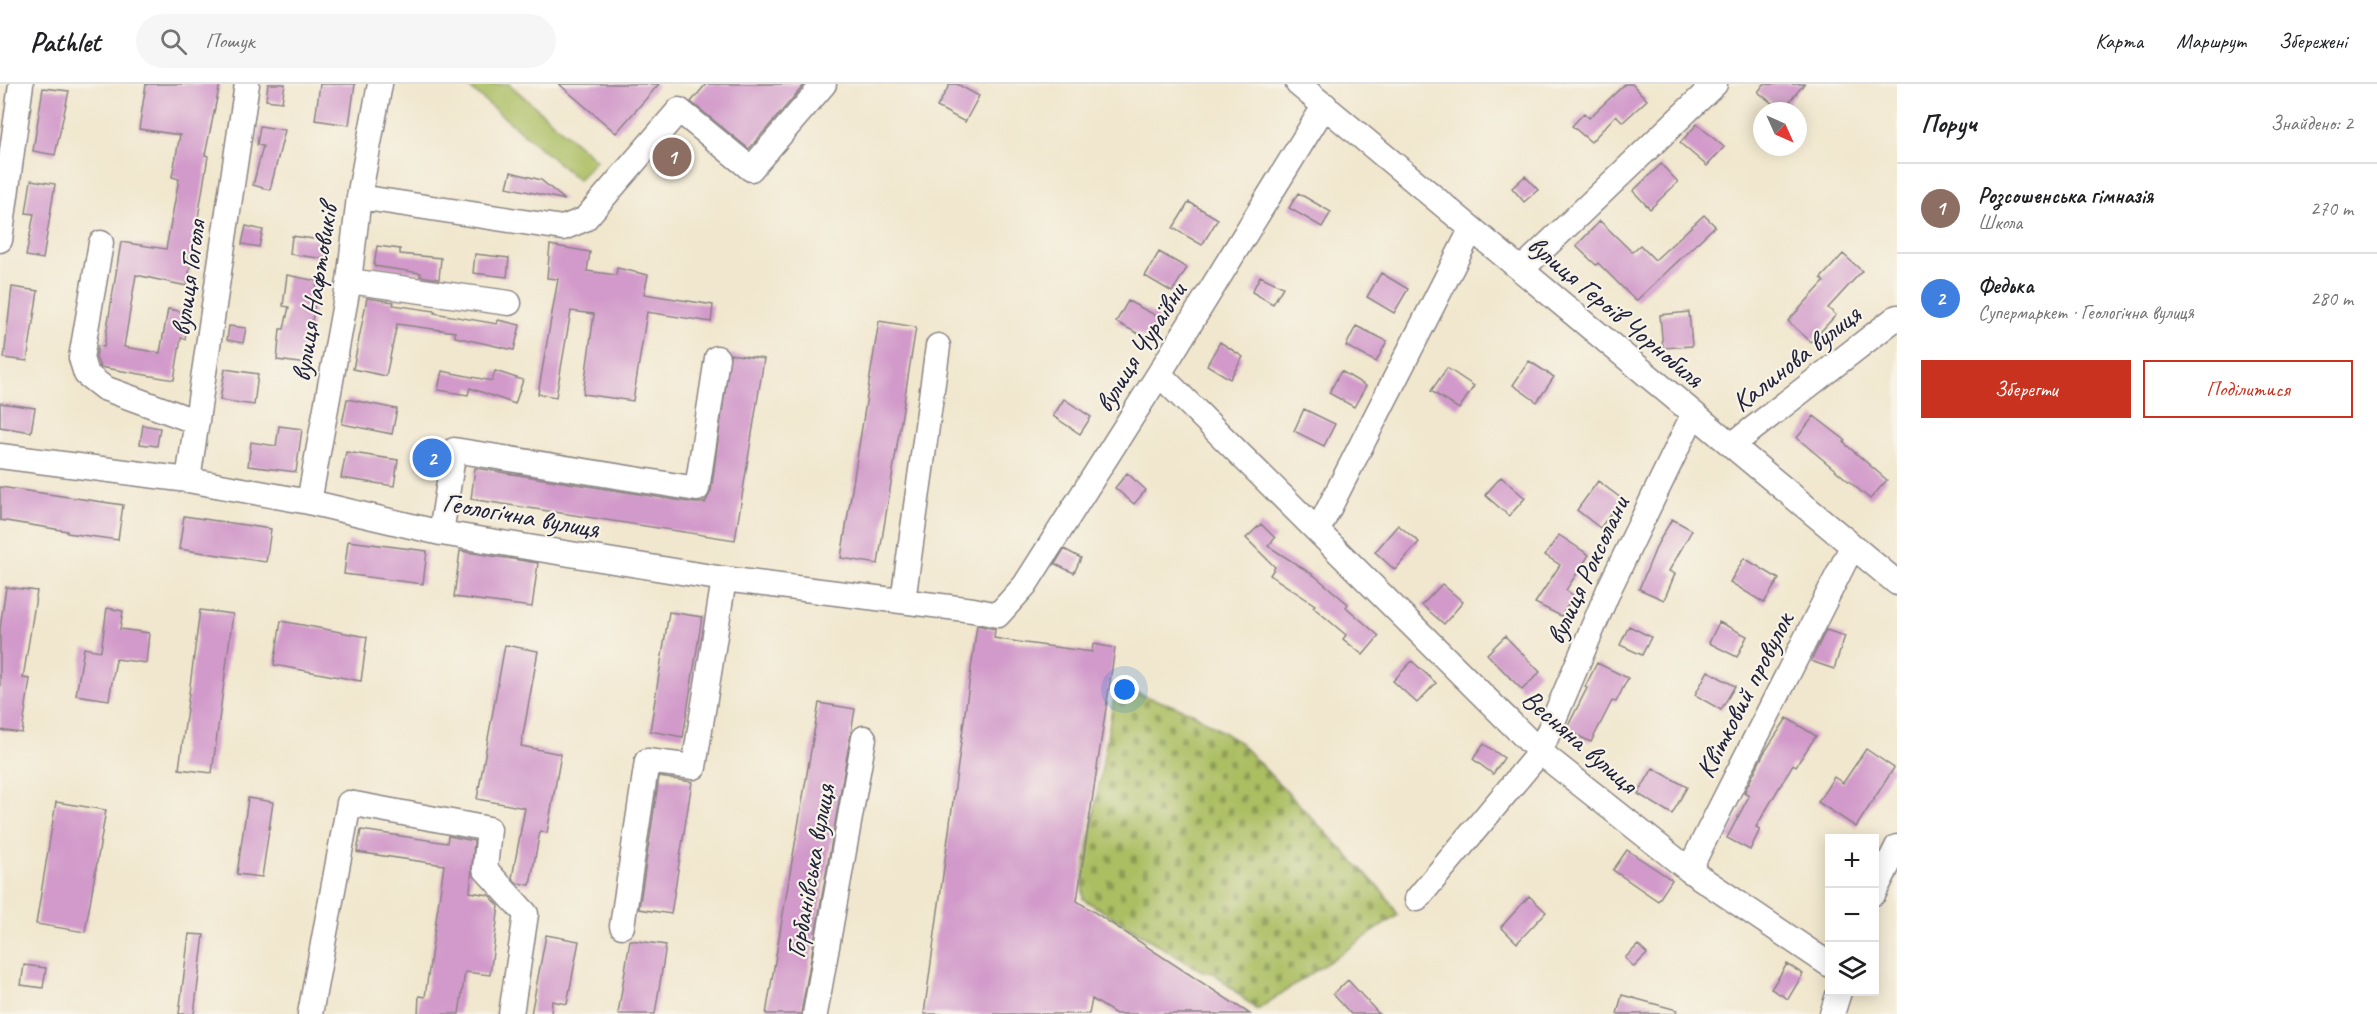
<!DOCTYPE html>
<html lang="uk">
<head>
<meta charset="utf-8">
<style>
  :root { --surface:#fff; --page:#f6f6f6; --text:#202124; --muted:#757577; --line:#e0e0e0; --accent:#c8321e }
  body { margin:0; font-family:Caveat,sans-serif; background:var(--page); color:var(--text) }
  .controls { position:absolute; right:18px; bottom:18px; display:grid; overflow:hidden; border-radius:0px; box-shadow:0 3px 15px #0003 }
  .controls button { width:54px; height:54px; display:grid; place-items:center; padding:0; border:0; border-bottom:2px solid var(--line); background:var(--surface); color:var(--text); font:30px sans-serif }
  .compass { position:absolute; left:1753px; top:18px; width:54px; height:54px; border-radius:50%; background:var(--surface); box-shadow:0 3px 15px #0003; rotate:135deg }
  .you { position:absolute; left:1125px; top:606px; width:21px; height:21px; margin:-15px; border:4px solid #fff; border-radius:50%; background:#1a73e8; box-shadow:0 0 0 9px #1a73e833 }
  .badge { display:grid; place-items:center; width:39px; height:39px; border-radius:50%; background:var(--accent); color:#fff; font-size:20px; font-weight:700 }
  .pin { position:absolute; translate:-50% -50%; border:3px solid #fff; box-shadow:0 2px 6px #0006 }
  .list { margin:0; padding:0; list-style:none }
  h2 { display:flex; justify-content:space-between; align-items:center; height:78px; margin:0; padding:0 24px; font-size:26px }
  h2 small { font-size:20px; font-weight:400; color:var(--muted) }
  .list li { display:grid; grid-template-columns:39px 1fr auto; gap:18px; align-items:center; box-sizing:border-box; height:90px; padding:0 24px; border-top:2px solid var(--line) }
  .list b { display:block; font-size:22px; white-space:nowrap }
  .list p { margin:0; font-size:20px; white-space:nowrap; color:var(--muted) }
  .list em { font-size:20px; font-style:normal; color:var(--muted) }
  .actions { display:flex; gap:12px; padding:18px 24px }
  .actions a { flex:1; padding:14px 0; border:2px solid var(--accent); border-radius:0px; text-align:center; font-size:21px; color:var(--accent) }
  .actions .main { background:var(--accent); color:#fff }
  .icon { flex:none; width:33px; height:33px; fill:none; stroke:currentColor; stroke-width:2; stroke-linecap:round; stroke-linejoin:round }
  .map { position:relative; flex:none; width:1897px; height:930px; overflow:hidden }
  header { display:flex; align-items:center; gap:36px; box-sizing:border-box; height:84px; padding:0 30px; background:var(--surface); border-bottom:2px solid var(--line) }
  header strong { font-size:28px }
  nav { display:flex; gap:33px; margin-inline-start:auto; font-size:21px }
  .search { width:420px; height:54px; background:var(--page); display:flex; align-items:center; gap:15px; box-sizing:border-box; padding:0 21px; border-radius:33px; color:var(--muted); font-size:22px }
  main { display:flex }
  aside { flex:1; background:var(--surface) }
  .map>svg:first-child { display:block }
</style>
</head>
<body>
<header>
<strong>Pathlet</strong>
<div class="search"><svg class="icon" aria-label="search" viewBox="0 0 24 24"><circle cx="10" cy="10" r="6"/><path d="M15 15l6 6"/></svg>Пошук</div>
<nav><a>Карта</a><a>Маршрут</a><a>Збережені</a></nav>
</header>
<main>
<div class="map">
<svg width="1897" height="930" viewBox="0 0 1897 930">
  <defs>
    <pattern id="cemetery-stones" width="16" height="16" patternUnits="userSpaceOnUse" patternTransform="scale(1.5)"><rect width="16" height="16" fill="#abbe62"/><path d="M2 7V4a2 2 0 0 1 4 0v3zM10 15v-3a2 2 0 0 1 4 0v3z" fill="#8b9a52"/></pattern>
  </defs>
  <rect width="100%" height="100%" fill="#f7f3e8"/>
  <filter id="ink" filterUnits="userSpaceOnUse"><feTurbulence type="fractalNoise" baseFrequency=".0167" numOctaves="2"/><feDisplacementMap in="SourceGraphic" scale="12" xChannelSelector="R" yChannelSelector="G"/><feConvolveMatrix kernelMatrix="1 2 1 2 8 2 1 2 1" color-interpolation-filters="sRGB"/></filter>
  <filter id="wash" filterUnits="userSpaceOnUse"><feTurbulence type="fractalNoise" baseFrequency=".008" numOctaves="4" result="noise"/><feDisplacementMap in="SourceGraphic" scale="24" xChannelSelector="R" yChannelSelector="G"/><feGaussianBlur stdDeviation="1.35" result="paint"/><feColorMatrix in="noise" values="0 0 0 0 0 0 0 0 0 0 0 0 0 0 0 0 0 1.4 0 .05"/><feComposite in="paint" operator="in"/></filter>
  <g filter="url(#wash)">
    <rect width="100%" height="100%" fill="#f1e7ce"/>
    <path fill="url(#cemetery-stones)" stroke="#66704e" stroke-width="1.5" d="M1116,602L1191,628L1239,658L1385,810L1398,831L1257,926L1214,889L1203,887L1191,881L1083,815V793Z"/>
    <path fill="#abbe62" stroke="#66704e" stroke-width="1.5" d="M465,0H509L596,76L578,96Z"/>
    <g id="blocks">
      <path fill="#d29aca" d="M146,0H220L205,71L208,72L187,202L136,191L124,263L160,269L168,225L189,229L185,255L181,254L174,296L100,283L96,273L98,262L104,263L121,158L166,165L179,95L172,93L180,51L139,45Z
        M268,0H285L282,18L266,16Z
        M320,0H355L349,41L315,36Z
        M559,0H659L616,49Z
        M706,0H805L749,65L691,18Z
        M950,0H957L979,12L965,38L937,23Z
        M1625,0H1632L1647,16L1623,38L1616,31L1591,58L1572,42L1584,29L1589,34Z
        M1764,0H1804L1782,27L1758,8Z
        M43,4L69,7L55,71L33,67Z
        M1697,40L1724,63L1707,82L1680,59Z
        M260,42L285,46L270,106L253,101L263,62L257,61Z
        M1661,80L1678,98L1650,125L1633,107Z
        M511,88L541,96L565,116L507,103Z
        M1525,92L1538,106L1524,118L1512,104Z
        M31,96L55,100L43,175L26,172L34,130L26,129Z
        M1298,109L1331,128L1322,143L1289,124Z
        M1189,118L1218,135L1202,161L1173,144Z
        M1704,131L1715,142L1636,217L1598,179L1596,181L1576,162L1600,137L1632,168L1640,161L1655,176Z
        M246,142L263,146L259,163L242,160Z
        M292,152L328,157L325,175L290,170Z
        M550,161L590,168L587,187L616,191L617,184L648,191L644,210L713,221L711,238L647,228L633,317L583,310L594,230L571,227L556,313L538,310L558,195L547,194Z
        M377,162L400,165V170L441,174L439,195L420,192L421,189L374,182Z
        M1159,168L1187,184L1172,208L1145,192Z
        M475,170L509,174L507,193L473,189Z
        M1843,170L1862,187L1828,224L1836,231L1811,258L1788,237L1824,198L1821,194Z
        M1381,189L1408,205L1394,229L1367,213Z
        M287,191L317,197L307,280L277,276L280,245H284L289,223L283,222Z
        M1260,192L1283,203L1273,220L1252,208Z
        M12,203L38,207L27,277L4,274Z
        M367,214L394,218L393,221L435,227L434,229L497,240L498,236L520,241L514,266L455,253V248L397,240L386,292L353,285Z
        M1128,217L1159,233L1148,255L1116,238Z
        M1689,228L1692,262L1663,264L1660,231Z
        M879,237L916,243L878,480L841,474Z
        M229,242L246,244L243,259L227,256Z
        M1356,242L1387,257L1376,278L1346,262Z
        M1220,258L1243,273L1230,295L1207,281Z
        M730,270L764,275L735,456L471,415L475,384L695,419H705L711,407Z
        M1529,277L1554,293L1537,318L1513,301Z
        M1447,284L1474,302L1459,325L1431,307Z
        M225,285L258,290L254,321L220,316Z
        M442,287L492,297L495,287L523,296L515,320L470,304L468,311L438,306Z
        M1341,287L1366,302L1354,323L1329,309Z
        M347,315L397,325L392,350L342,340Z
        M1064,315L1091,333L1080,350L1053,332Z
        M0,319L35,324L31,348L0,343Z
        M1304,325L1335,340L1324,362L1294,347Z
        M1814,332L1845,356L1844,359L1887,396L1870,415L1797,354Z
        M143,341L160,344L157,362L140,360Z
        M279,342L302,345L296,388L248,382L251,358L276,362Z
        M346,368L398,376L394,402L341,394Z
        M1127,389L1146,406L1134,420L1115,404Z
        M1501,393L1525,414L1509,432L1485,411Z
        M1598,397L1622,415L1600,444L1577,426Z
        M0,403L123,421L118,456L67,449V447L0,436Z
        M184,432L271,445L266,478L179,465Z
        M1672,435L1692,446L1669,487L1675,490L1664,516L1639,505L1658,459Z
        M1261,440L1275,454L1268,462L1315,492L1348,520L1346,523L1379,552L1363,571L1343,555L1346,551L1313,523L1315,521L1270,491L1275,483L1246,454Z
        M1398,441L1419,458L1395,486L1375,468Z
        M1559,451L1589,471L1566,506L1574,512L1561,532L1535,519L1560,481L1545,471Z
        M348,457L427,467L423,500L344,490Z
        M1064,465L1081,474L1074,489L1055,480Z
        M460,467L538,479L532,523L454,513Z
        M1744,474L1779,495L1764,519L1730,498Z
        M1442,500L1463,518L1444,540L1422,521Z
        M6,503L37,507L23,594L30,595L22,649L0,646V544Z
        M107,524L123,527L120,545L149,549L146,579L116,575L109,616L76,611L84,564L101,567Z
        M200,526L233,530L212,689L179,685Z
        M669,528L702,533L683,653L650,647Z
        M281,537L367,553L361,597L274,581Z
        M1719,538L1747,552L1737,573L1709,559Z
        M977,541L995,545L994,554L1025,559L1092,568L1093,560L1115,564L1077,817L1250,930H1116L1092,915L1089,930H924Z
        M1629,542L1651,553L1642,571L1620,561Z
        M1826,546L1845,552L1834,585L1811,577Z
        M1505,552L1540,588L1522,606L1487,570Z
        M505,561L538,567L521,662L561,670L547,749L540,747L530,801L517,799L512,794L525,724L477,715Z
        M1412,577L1436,599L1417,619L1393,597Z
        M1597,579L1628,594L1616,618L1612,617L1591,658L1566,646L1587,604L1585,603Z
        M1708,587L1735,602L1721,626L1695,611Z
        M819,619L855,625L851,649L801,930H766Z
        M1787,634L1816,652L1796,682L1793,680L1756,743L1760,745L1750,766L1727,754L1749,712L1744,709L1764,669Z
        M1484,660L1504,674L1493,690L1473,675Z
        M1866,665L1894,684L1856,743L1818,718L1834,693L1843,699Z
        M1653,684L1687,703L1672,730L1638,710Z
        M659,693L692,698L671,830L639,825Z
        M248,714L273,718L262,793L237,790Z
        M56,718L106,726L85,848L36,840Z
        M361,746L447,759L448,752L474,757L470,808L489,811L499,822L490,891L465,888L459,930H418L419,912L425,913L444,781L357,768Z
        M1627,766L1672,796L1658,817L1613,786Z
        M1529,812L1546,828L1517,859L1501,843Z
        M189,850L204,851L194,930H179Z
        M546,851L579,857L567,920L552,917L551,930H531Z
        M630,856L666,861L655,930H618Z
        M1638,861L1647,870L1634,883L1625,874Z
        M1787,880L1803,890L1788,915L1771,905Z
        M24,881L46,884L43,904L21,901Z
        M1348,896L1379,930H1351L1333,910Z
        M1622,911L1677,926L1676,930H1617Z"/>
    </g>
  </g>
  <g filter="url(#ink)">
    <use href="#blocks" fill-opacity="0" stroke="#8a8484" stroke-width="1.5"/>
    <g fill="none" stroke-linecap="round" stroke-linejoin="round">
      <g stroke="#8a8484" stroke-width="27">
        <path id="minor" d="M1298,0L1897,499
          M359,113L563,144L585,135L679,26L751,85L824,0
          M0,156L21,0
          M101,159L81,274L86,290L104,304L197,338
          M1521,186L1715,0
          M349,197L509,219
          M1159,290L1540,668L1689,786L1830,881
          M1732,361L1897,233
          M0,372L188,396L309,418L441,449L724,495L973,526L998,531L1025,501L1159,290L1325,21
          M188,396L247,0
          M309,418L349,197L359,113L380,0
          M1318,446L1471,146
          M441,449L454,366L697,405L717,274
          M903,517L938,262
          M1689,786L1852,463
          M1874,809L1897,763
          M1417,815L1540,668L1610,503L1693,331
          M622,842L647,677L694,683L724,495
          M310,930L349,719L489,745L485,785L526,830L511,930
          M815,930L864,654
          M1832,930L1839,908"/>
      </g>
      <use href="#minor" stroke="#fff" stroke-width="24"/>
    </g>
  </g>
  <g text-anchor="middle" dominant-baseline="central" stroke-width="4.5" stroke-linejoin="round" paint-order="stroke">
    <g font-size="28" fill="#22223b" stroke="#f7f3e8">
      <text transform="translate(188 194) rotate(-82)">вулиця Гоголя</text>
      <text transform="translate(314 209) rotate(-81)">вулиця Нафтовиків</text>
      <text transform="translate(1616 227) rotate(40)">вулиця Героїв Чорнобиля</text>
      <text transform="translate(1140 263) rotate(-58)">вулиця Чураївни</text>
      <text transform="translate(1796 274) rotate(-38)">Калинова вулиця</text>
      <text transform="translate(521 431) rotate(10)">Геологічна вулиця</text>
      <text transform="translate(1587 486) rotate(-65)">вулиця Роксолани</text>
      <text transform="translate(1744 611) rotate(-63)">Квітковий провулок</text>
      <text transform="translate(1580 657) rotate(41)">Весняна вулиця</text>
      <text transform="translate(810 787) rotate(-80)">Горбанівська вулиця</text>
    </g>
  </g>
</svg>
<div class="controls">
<button>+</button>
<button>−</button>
<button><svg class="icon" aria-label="layers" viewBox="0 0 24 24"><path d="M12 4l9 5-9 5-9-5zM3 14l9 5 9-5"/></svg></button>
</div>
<svg class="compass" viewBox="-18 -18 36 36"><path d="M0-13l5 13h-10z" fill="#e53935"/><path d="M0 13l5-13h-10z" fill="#757577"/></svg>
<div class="you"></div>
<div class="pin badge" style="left:672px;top:73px;background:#8d6e63">1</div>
<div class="pin badge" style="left:432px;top:374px;background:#3f7fe0">2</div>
</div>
<aside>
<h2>Поруч<small>Знайдено: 2</small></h2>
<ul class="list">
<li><span class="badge" style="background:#8d6e63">1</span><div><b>Розсошенська гімназія</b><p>Школа</p></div><em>270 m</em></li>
<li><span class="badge" style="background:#3f7fe0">2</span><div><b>Федька</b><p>Супермаркет · Геологічна вулиця</p></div><em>280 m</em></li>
</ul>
<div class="actions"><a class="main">Зберегти</a><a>Поділитися</a></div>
</aside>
</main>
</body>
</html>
